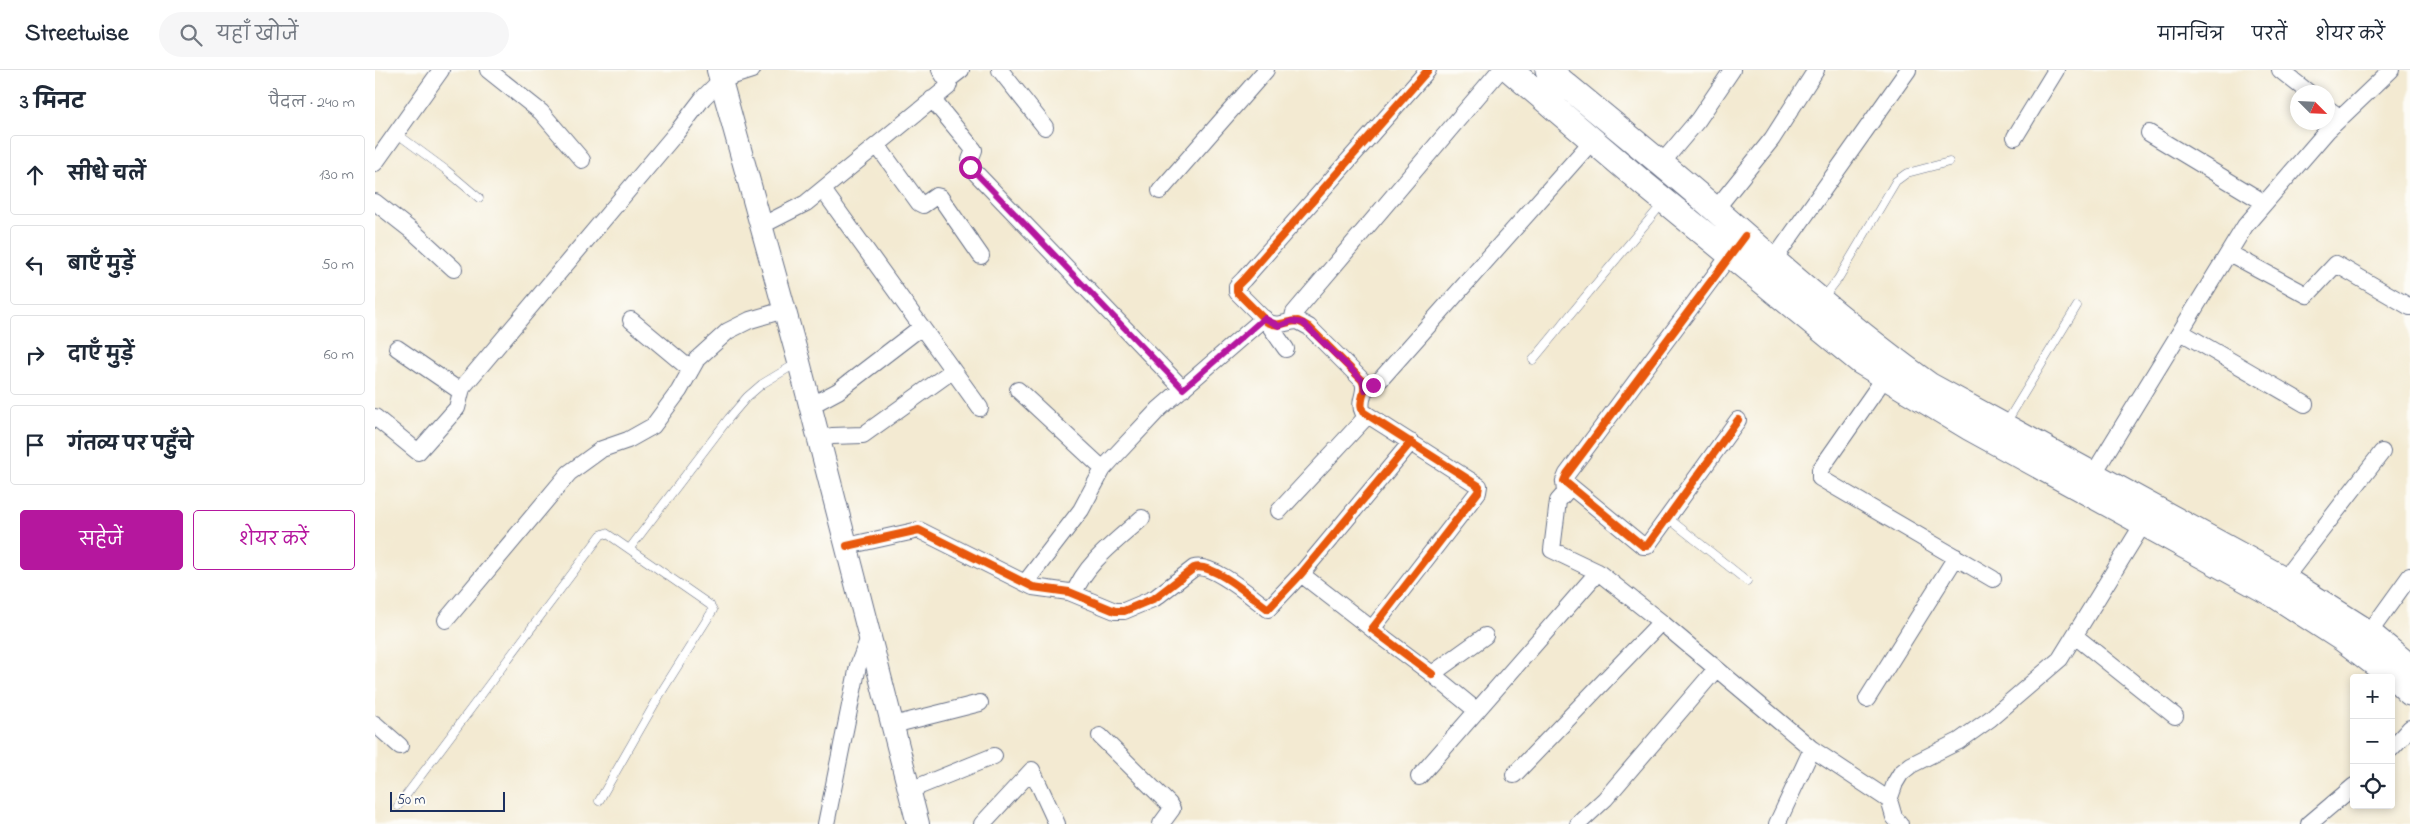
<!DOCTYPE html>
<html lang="hi">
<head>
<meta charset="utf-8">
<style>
  :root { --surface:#fff; --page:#f6f6f7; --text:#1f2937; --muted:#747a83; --line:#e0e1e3; --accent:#b5179e }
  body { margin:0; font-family:"Indie Flower","Playpen Sans Deva",sans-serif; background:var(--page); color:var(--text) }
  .controls { position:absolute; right:15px; bottom:15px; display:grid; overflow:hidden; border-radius:5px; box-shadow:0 2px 8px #0003 }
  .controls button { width:45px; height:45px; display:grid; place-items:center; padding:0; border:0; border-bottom:1px solid var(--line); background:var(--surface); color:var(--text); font:25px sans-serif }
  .compass { position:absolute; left:1915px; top:15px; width:45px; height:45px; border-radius:50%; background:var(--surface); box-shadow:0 2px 8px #0003; rotate:114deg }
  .scale { position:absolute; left:15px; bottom:12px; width:115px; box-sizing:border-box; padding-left:5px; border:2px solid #1b2f5e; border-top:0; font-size:14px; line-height:18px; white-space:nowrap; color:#1b2f5e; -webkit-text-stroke:4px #fdfcf7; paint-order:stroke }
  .stop { position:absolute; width:15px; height:15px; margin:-11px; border:4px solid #b5179e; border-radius:50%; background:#fff }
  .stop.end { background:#b5179e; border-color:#fff; box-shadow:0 1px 5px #0008 }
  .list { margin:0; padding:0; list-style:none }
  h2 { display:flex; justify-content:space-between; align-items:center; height:65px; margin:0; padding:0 20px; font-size:21px }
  h2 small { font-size:16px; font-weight:400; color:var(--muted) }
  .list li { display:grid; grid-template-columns:32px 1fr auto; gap:15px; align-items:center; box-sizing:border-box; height:80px; margin:0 10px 10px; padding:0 10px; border:1px solid var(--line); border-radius:5px }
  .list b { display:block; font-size:19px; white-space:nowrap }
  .list em { font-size:16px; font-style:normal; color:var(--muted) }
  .actions { display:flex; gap:10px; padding:15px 20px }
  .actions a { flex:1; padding:11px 0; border:1px solid var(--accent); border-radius:5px; text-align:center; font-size:18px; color:var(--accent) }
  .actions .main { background:var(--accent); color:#fff }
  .icon { flex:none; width:28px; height:28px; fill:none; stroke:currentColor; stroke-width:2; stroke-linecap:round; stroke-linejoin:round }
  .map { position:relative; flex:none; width:2035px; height:754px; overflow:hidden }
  header { display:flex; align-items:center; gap:30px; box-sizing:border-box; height:70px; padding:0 25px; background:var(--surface); border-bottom:1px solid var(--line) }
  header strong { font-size:24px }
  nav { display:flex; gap:28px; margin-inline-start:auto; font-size:18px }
  .search { width:350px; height:45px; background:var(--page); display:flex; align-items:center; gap:12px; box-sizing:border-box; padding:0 18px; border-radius:28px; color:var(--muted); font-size:19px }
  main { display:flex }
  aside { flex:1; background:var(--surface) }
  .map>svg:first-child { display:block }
</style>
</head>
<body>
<header>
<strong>Streetwise</strong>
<div class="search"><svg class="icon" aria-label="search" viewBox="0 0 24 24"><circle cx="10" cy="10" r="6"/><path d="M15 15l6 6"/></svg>यहाँ खोजें</div>
<nav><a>मानचित्र</a><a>परतें</a><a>शेयर करें</a></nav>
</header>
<main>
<aside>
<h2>3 मिनट<small>पैदल · 240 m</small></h2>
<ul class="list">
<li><svg class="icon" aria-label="ahead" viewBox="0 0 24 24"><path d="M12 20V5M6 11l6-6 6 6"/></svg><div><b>सीधे चलें</b></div><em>130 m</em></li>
<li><svg class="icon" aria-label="left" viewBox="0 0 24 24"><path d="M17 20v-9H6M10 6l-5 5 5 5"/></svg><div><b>बाएँ मुड़ें</b></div><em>50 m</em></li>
<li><svg class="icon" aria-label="right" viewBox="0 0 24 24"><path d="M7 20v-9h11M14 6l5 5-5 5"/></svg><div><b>दाएँ मुड़ें</b></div><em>60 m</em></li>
<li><svg class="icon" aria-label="arrive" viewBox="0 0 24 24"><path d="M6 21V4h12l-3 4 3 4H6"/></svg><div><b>गंतव्य पर पहुँचे</b></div></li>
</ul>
<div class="actions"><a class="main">सहेजें</a><a>शेयर करें</a></div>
</aside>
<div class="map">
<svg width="2035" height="754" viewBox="0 0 2035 754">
  <rect width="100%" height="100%" fill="#fdfcf7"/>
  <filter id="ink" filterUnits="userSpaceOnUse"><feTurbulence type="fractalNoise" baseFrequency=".02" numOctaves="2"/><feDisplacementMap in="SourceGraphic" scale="10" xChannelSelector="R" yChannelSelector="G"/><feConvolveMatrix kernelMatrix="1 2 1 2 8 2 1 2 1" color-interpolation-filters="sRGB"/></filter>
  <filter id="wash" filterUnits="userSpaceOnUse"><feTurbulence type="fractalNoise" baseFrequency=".0096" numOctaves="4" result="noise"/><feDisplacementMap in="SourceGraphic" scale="20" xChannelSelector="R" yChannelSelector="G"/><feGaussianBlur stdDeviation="1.12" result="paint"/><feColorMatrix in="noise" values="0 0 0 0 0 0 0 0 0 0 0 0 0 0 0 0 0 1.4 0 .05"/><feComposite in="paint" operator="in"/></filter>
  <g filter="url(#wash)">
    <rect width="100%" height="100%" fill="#f3ead2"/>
  </g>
  <g filter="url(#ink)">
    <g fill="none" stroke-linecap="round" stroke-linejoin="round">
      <g stroke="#677087" stroke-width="9">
        <path id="service" d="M21,63L71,100L104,128
          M1448,228L1463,209L1521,111L1532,103L1574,92
          M1158,290L1287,134
          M1631,353L1702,236
          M1293,448L1372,511
          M255,478L354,348L372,327L387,314L422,293
          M23,736L226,465L231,463L335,535L338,540L287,621L224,731"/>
      </g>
      <g stroke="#677087" stroke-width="18">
        <path id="minor" d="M113,0L166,42L207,90
          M625,0L670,57
          M1053,0L869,209L862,216V222L892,252C904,258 910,251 923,251L934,257L987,310C994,321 982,330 988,342L1104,416L1103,422L997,559L1057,604
          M1905,0L1933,22
          M573,10L586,0
          M557,29L599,80L595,90V97L808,319
          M1952,38L1966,48
          M1774,63L1890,133
          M1640,67L1681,0
          M502,75L544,133L548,135L561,126L565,127L606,186
          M0,93L66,0
          M1285,95L1323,50L1357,0
          M448,120L605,338
          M785,121L891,0
          M0,132L42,165L79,199
          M1340,140L1397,69L1441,0
          M386,156L431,133L573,17L574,14L565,0
          M1360,178L1192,404L1189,411L1268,476H1272L1363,350
          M1854,183L1932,225L1961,194L2035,237
          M1393,198L1533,0
          M256,250L316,300
          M917,251L919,243L1125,0
          M892,252L911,279
          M1806,262L1930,334
          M22,278L82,319L87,318L302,62L328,28L346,10L377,0
          M1510,307L1445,400V408L1618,509
          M643,320L728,399
          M990,320L1006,309L1218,70
          M435,336L463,321L545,258
          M0,347L43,382L82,338L87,318
          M444,370L457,366L488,365L577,301
          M1719,403L1870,156L1952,61L2016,0
          M1189,411L1190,423L1183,431L1177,480L1223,502L1286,552L1437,679L1514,730
          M904,441L993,345
          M472,476L544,460L658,517L694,522L740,541H749L780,528L819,498C837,492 878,528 893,539L926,504L1036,372
          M926,504L997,559
          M1909,509L2007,382
          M650,513L706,440L728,399L738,388L784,339L889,248
          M699,524C710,493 743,470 767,448
          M71,550L194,403L227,379L253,370L278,356L304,321L322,289L353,261L375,250L409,240
          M1994,563L2035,506
          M1700,566L1800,646
          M1492,629L1581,487
          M1102,641L1057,604L1110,566
          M0,654L25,676
          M518,655L605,633
          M725,666L794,734L797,739L786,754
          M2016,679L2035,658
          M1139,705L1286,552
          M1044,707L1223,502
          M535,720L619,686
          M451,754L483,596L495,565
          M607,754L657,700L682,754
          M1203,754L1230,729L1341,599
          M1402,754L1437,679
          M1525,754L1519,747L1514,730L1520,713L1526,703L1536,695L1584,671L1615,649L1685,589L1768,454
          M1934,754L1979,716"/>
      </g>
      <g stroke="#677087" stroke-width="24">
        <path id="secondary" d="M343,0L424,292L543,754"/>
      </g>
      <g stroke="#677087" stroke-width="27">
        <path id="primary" d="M1135,0L1269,114L1486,292L1595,358L1901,526L1969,570L2025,613L2035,623
          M1173,0C1229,47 1287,93 1342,141C1410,201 1480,262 1554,315L1909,509L1994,563L2035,597"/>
      </g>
      <use href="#service" stroke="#fff" stroke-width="8"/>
      <use href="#minor" stroke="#fff" stroke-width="16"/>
      <use href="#secondary" stroke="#fff" stroke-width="22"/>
      <use href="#primary" stroke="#fff" stroke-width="25"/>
      <g stroke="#fdfcf7" stroke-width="11">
        <path id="cycleway" d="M1053,0L869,209L862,216V222L892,252C904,258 910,251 923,251L934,257L987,310C994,321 982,330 988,342L1104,416L1103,422L997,559L1057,604
          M1363,350L1272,476H1268L1189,411L1192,404L1370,166
          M472,476L544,460L658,517L694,522L740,541H749L780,528L819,498C837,492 878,528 893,539L926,504L1036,372"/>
      </g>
      <use href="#cycleway" stroke="#e8590c" stroke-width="8"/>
    </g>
  </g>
  <g fill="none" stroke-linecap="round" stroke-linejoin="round" filter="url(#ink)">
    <path stroke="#b5179e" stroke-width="6" d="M595,97L808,319L889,248L904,256L917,251L928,253L987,310L990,320L998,315"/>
  </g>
</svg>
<div class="controls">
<button>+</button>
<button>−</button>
<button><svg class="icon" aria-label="locate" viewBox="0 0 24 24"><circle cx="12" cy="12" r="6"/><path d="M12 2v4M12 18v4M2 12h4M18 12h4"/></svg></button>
</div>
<svg class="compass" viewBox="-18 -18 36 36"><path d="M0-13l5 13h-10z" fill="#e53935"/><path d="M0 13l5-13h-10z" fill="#747a83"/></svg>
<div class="scale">50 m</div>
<div class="stop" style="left:595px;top:97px"></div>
<div class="stop end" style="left:998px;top:315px"></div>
</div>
</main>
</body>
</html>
